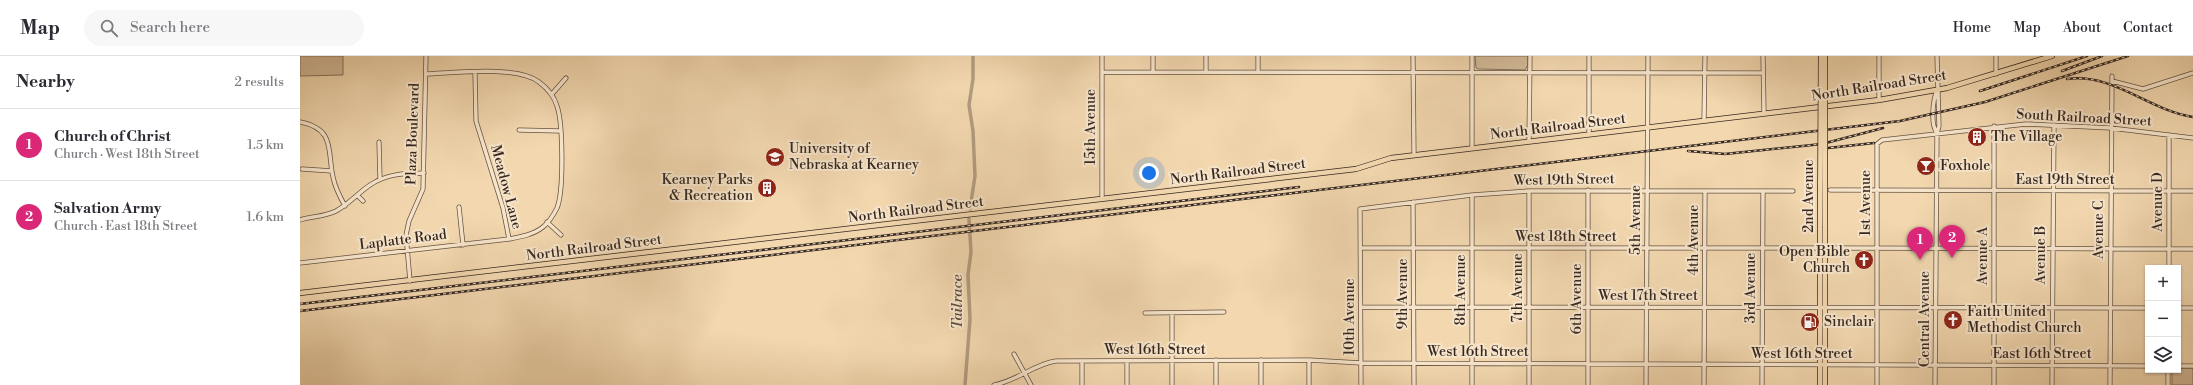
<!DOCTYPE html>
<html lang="en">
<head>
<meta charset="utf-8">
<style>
  :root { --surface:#fff; --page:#f7f7f7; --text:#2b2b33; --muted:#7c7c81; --line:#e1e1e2; --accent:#db2777 }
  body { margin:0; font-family:"Libre Bodoni",serif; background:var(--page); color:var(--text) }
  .controls { position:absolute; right:12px; bottom:12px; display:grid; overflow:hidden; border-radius:0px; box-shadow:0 1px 3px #0004 }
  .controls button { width:36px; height:36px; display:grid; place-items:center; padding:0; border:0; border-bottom:1px solid var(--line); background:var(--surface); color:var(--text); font:20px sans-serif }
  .you { position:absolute; left:849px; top:117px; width:14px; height:14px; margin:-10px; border:3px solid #fff; border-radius:50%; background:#1a73e8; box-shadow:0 0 0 6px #1a73e833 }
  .badge { display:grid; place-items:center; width:26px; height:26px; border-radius:50%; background:var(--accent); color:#fff; font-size:13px; font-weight:700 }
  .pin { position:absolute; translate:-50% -33px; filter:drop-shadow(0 1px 2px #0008) }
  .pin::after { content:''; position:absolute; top:21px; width:14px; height:12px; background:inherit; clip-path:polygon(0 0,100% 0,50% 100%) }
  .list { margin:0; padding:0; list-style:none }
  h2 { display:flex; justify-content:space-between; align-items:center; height:52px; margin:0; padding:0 16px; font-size:17px }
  h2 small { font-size:13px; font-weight:400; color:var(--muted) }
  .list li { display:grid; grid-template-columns:26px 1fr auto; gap:12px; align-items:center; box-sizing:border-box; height:72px; padding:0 16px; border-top:1px solid var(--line) }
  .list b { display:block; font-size:15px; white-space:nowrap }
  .list p { margin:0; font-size:13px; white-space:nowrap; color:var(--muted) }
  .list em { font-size:13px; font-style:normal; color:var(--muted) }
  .icon { flex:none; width:22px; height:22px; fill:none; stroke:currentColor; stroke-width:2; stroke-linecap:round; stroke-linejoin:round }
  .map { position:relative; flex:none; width:1893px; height:329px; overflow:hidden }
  header { display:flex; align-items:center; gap:24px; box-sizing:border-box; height:56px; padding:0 20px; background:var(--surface); border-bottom:1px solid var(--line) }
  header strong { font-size:19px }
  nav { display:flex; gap:22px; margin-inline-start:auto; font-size:14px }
  .search { width:280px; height:36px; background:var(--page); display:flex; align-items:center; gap:10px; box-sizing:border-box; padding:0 14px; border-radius:22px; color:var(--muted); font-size:15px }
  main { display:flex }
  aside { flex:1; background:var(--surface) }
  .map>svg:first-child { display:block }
</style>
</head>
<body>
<header>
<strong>Map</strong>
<div class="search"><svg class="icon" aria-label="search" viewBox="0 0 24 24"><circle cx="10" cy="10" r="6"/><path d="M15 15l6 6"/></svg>Search here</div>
<nav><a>Home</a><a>Map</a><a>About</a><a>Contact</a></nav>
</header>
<main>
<aside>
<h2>Nearby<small>2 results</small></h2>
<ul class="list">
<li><span class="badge">1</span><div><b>Church of Christ</b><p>Church · West 18th Street</p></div><em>1.5 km</em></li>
<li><span class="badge">2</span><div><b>Salvation Army</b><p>Church · East 18th Street</p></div><em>1.6 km</em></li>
</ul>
</aside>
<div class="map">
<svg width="1893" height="329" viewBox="0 0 1893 329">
  <rect width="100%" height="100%" fill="#f2d7af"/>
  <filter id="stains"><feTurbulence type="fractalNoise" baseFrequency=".005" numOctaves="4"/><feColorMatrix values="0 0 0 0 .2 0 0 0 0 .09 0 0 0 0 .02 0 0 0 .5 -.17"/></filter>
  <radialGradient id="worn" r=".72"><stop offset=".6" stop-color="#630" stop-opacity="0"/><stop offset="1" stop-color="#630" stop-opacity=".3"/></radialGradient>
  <path fill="#d2b997" stroke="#84705c" d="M0,0H43V19L0,20Z
    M1175,0H1228V9L1225,14L1178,13L1176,12Z
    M1878,312H1893V329H1872V314H1878Z"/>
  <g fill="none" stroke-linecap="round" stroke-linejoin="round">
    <path stroke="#b29c7f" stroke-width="3.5" d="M670,153L675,120L673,75L669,49L673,23V0
      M665,329L670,263L668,219L671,196L669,163"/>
    <g stroke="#655444" stroke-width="5">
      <path id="minor" d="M802,0V142
        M853,0V16
        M1113,0L1114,99
        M1463,0L1464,57
        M1696,0V18
        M802,16L1463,17
        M906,16V0
        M958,16V0
        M126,18C154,17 217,9 239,26C247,32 254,40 257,50C263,67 264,135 257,152C254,158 248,167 243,171C233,179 220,181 209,183L203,152L176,65L175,17
        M1812,25L1843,33L1893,17
        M1637,34C1633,44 1630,68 1637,77
        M252,38L266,22
        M1579,44V0
        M1404,65L1405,0
        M0,66C36,73 27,95 33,121C35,132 40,141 45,150
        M219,74L261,75
        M1289,78V0
        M1869,79V212
        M1229,85L1230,0
        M79,86L80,123
        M1172,92V0
        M2,113L32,115
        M1530,134L1893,135
        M1172,139V329
        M58,140L63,145
        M1113,146L1114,329
        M159,151L163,189
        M0,164C12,160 24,161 36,155C49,148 58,137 70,129C86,118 105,117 124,117
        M247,166L261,179
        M1061,192H1520
        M1525,192L1893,193
        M0,207L209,183
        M110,225L106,179L109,165L123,133L126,0
        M1061,251L1848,252
        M1878,252H1893
        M845,257L924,256
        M714,298L731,329
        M916,304V329
        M782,305V329
        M827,305V329
        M1878,310H1893
        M1868,314V329
        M694,329C717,325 734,308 756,305L1009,304L1061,307L1848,310
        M872,329V257
        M961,329V304
        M1009,329V304
        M1061,329L1060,153L1172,139L1229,135H1493
        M1229,329V135
        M1288,329V134
        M1346,329L1348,0
        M1404,329L1405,135
        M1462,329L1463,135
        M1577,329V88L1582,84L1726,68L1811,72L1893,82
        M1635,329L1637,77L1639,70L1637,0
        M1694,329V70
        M1752,329L1754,69
        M1810,329L1812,20"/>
    </g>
    <g stroke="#362821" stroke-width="6">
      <path id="major" d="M0,237L1056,113L1091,102L1579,44L1647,32L1752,0
        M1520,329V172
        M1525,329V171"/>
    </g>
    <use href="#minor" stroke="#f7e5cb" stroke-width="3.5"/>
    <use href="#major" stroke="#f2d7af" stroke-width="4.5"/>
    <g stroke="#362821" stroke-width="2.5">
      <path id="rail" d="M1762,15L1802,0
        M1767,23C1814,17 1848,54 1893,61
        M1680,35L1787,0
        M1519,93L1574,87
        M1388,95L1425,98L1522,88L1583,72
        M0,248L999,131
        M0,255L1600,65L1685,46L1828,0"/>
    </g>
    <use href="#rail" stroke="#f7e5cb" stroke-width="1" stroke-dasharray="3" stroke-linecap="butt"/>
    <g stroke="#362821" stroke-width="6" stroke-linecap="butt">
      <path id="major-bridge" d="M1525,171V0
        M1520,172L1521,0"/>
    </g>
    <use href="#major-bridge" stroke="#f2d7af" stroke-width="4.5"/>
  </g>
  <defs>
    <g id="building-disc" transform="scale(1)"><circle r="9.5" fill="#8f2418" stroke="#f7e5cb"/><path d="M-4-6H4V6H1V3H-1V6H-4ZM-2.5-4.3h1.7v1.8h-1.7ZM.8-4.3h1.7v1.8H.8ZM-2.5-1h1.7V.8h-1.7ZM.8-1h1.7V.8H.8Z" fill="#fff"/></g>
    <g id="university-disc" transform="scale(1)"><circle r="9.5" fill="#8f2418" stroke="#f7e5cb"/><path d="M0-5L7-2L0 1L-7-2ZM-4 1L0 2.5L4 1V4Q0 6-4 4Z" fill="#fff"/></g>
    <g id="bar-disc" transform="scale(1)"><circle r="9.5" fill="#8f2418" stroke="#f7e5cb"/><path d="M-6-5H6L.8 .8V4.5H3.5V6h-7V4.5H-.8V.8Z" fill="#fff"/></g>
    <g id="church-disc" transform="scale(1)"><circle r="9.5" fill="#8f2418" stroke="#f7e5cb"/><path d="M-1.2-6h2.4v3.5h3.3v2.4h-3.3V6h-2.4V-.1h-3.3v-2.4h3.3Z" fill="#fff"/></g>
    <g id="fuel-disc" transform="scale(1)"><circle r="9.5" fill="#8f2418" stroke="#f7e5cb"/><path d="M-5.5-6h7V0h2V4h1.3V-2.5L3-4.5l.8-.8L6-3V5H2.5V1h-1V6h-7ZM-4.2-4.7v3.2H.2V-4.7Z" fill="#fff"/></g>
  </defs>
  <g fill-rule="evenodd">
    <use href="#building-disc" x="1677" y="81"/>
    <use href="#university-disc" x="475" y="101"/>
    <use href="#bar-disc" x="1626" y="110"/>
    <use href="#building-disc" x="467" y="132"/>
    <use href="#church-disc" x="1564" y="204"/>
    <use href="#church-disc" x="1653" y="264"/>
    <use href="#fuel-disc" x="1510" y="266"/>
  </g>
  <g text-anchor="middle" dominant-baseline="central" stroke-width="4" stroke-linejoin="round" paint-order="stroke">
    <g font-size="14" fill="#362821" stroke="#f7e5cb">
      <text transform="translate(1579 30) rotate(-9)">North Railroad Street</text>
      <text transform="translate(1784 62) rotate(3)">South Railroad Street</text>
      <text transform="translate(791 71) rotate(-90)">15th Avenue</text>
      <text transform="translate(1258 71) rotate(-7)">North Railroad Street</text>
      <text transform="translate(113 78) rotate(-88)">Plaza Boulevard</text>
      <text transform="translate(938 116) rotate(-7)">North Railroad Street</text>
      <text transform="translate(1264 124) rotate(-1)">West 19th Street</text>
      <text x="1765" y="124">East 19th Street</text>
      <text transform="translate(206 131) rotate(75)">Meadow Lane</text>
      <text transform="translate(1509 140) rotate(-90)">2nd Avenue</text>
      <text transform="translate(1858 146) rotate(-90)">Avenue D</text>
      <text transform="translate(1566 147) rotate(-90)">1st Avenue</text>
      <text transform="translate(616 154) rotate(-7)">North Railroad Street</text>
      <text transform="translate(1336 164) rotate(-90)">5th Avenue</text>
      <text transform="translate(1799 174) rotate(-90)">Avenue C</text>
      <text x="1266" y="181">West 18th Street</text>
      <text transform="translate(103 184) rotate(-7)">Laplatte Road</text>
      <text transform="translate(1394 184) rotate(-90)">4th Avenue</text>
      <text transform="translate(294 192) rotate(-7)">North Railroad Street</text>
      <text transform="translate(1741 199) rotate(-90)">Avenue B</text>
      <text transform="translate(1683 200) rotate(-90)">Avenue A</text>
      <text transform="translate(1218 232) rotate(-90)">7th Avenue</text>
      <text transform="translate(1451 232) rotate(-90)">3rd Avenue</text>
      <text transform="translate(1161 234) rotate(-90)">8th Avenue</text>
      <text transform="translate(1103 238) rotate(-90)">9th Avenue</text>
      <text x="1348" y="240">West 17th Street</text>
      <text transform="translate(1277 243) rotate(-90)">6th Avenue</text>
      <text transform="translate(1050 261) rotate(-90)">10th Avenue</text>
      <text transform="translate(1625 263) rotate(-90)">Central Avenue</text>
      <text x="855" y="294">West 16th Street</text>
      <text x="1178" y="296">West 16th Street</text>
      <text x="1502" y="298">West 16th Street</text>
      <text x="1742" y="298">East 16th Street</text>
    </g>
    <g font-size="14" fill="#362821" stroke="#f7e5cb" text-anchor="start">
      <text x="1691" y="81">The Village</text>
      <text x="489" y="93">University of<tspan x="489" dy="16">Nebraska at Kearney</tspan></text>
      <text x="1640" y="110">Foxhole</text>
      <text x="453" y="124" text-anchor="end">Kearney Parks<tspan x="453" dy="16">&amp; Recreation</tspan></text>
      <text x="1550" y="196" text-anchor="end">Open Bible<tspan x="1550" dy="16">Church</tspan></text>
      <text x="1667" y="256">Faith United<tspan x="1667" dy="16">Methodist Church</tspan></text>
      <text x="1524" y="266">Sinclair</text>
    </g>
    <g font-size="15" font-style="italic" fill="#5b4b3d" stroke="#f7e5cb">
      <text transform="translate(657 246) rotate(-90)">Tailrace</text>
    </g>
  </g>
  <rect width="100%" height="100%" filter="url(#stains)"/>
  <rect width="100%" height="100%" fill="url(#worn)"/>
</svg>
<div class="controls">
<button>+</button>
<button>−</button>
<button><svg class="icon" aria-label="layers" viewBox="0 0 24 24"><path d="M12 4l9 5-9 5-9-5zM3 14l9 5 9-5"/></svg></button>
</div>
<div class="you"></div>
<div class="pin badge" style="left:1620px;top:204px">1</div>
<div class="pin badge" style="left:1652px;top:202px">2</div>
</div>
</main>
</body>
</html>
